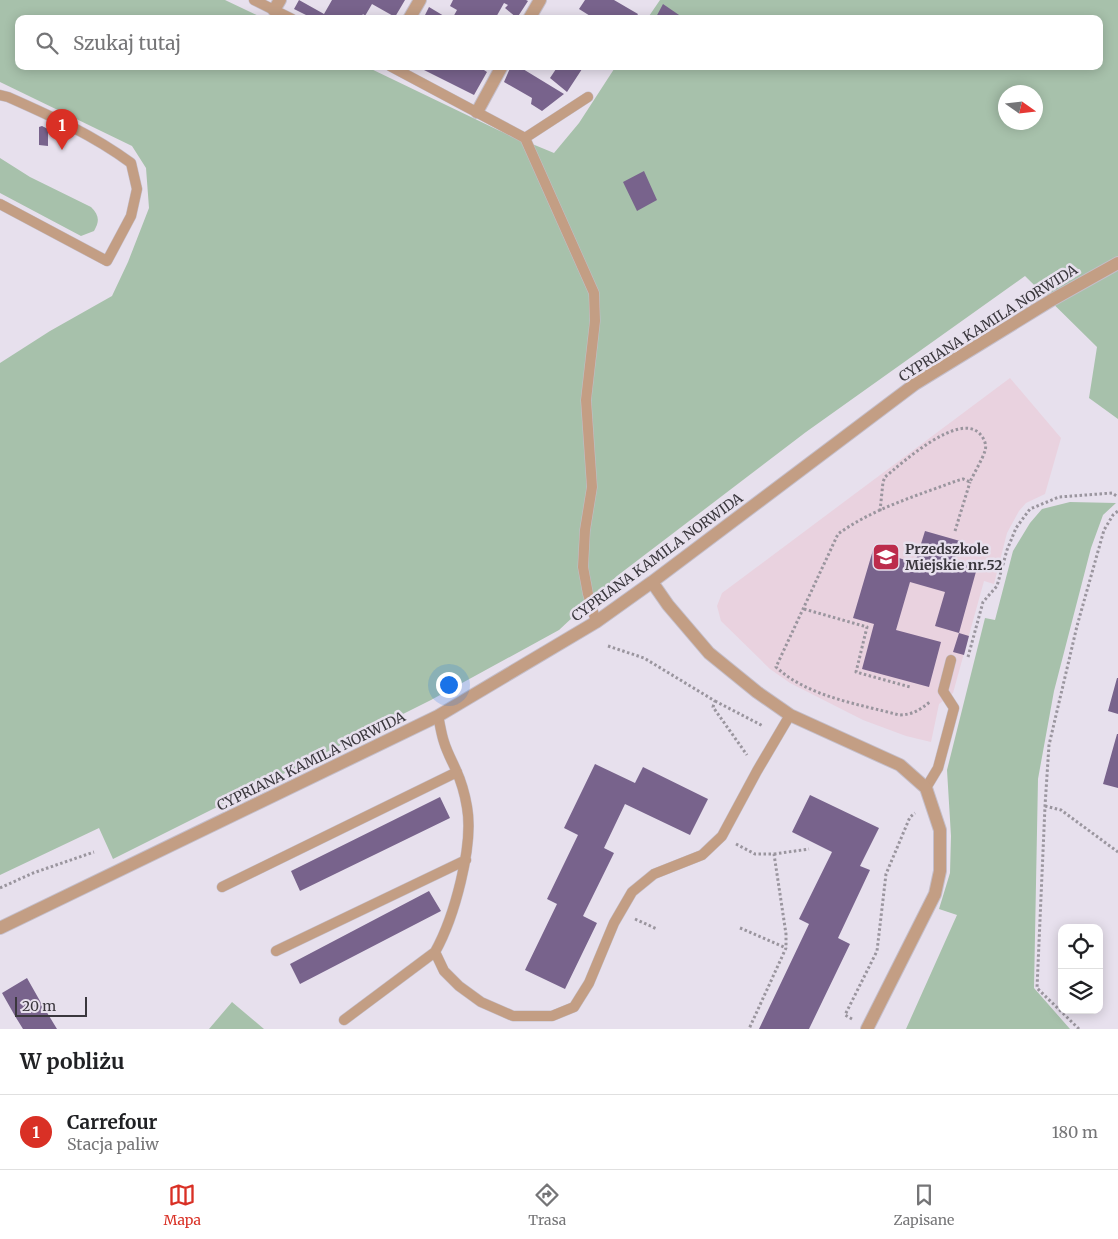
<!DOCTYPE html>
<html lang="pl">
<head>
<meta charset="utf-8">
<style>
  :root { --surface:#fff; --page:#f2f2f2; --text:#202124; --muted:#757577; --line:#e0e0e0; --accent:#d93025 }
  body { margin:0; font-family:Merriweather,serif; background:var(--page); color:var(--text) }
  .controls { position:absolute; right:15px; bottom:15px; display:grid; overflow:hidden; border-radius:10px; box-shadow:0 2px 12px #0003 }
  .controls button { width:45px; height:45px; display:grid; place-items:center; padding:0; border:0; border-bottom:1px solid var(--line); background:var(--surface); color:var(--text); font:25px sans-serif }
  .compass { position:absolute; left:998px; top:85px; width:45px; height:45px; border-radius:50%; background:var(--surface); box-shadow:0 2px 12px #0003; rotate:104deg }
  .scale { position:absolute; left:15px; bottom:12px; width:72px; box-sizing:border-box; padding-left:5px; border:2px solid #3a373d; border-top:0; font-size:14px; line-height:18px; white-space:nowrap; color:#3a373d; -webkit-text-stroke:4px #e7e0ed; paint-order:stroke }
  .you { position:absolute; left:448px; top:684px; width:18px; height:18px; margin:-12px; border:4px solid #fff; border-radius:50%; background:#1a73e8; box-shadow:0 0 0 8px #1a73e833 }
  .badge { display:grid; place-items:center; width:32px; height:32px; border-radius:50%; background:var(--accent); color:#fff; font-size:16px; font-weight:700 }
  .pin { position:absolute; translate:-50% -41px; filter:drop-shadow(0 1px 2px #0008) }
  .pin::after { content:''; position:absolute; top:26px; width:18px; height:15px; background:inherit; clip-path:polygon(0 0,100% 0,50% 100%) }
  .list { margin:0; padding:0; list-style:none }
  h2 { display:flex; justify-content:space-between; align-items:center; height:65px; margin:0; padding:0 20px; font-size:21px }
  h2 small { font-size:16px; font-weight:400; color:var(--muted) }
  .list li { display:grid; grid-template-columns:32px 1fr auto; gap:15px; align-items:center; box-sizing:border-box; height:75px; padding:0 20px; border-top:1px solid var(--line) }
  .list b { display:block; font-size:19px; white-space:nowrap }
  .list p { margin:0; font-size:16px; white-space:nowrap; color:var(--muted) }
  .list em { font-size:16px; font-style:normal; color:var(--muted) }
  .icon { flex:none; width:28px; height:28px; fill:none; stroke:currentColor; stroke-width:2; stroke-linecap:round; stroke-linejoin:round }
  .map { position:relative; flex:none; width:1118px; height:1029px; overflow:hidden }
  .search { position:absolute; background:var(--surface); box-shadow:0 2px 12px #0003; left:15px; right:15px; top:15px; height:55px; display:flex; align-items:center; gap:12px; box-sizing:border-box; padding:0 18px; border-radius:10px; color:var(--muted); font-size:19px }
  .sheet { height:140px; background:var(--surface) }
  nav { display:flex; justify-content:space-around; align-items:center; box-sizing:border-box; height:70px; border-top:1px solid var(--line); background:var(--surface); font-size:14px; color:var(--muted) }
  nav a { display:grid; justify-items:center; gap:2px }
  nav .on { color:var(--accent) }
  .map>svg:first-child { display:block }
</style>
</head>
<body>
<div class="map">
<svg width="1118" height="1029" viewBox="0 0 1118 1029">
  <rect width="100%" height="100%" fill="#e7e0ed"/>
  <path fill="#e9d2df" d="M1010,378L1061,438L1045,494L1026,503L1019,511L1007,533L994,584L984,581L953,693L939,704L931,742L906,736L863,720L790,683L770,669L721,621L717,606L722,593Z"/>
  <path fill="#a7c1ab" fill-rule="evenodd" d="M0,0H225L265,19H19V66H365L498,130L554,153L579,123L616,66H1099V19H647L660,0H1118V419L1089,398L1097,347L1025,276L806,432L617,576L559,630L431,700L113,859L99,828L0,875V363L50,331L112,296L128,262L149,208L146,168L132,146L0,82ZM1006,92H1036V122H1006Z
    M0,158L30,177L91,207C99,215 100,221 94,231L81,236L0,193Z
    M1070,502L1116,503L1103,515L1091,548L1054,691L1038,779L1034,988L1070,1029H906L957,915L939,909L950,873L951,836L947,770L985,618L995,620L1013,551L1030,523L1042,509Z
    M232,1002L264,1029H209Z"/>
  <path fill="#78638c" d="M299,0L324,14L332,0H405L395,17L372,4L365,16L363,14L360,19H314L294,9Z
    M453,0H526L528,1L517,18L505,8L508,5L504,3L495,19H452L457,10L450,6Z
    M585,0H614L638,14L635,19H603L597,15L595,19L579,9Z
    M663,4L682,17L680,19H655Z
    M429,7L449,19H423Z
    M416,66H478L487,72L474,95Z
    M511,66H518L564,94L542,111L531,104L532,98L504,82Z
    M558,66H584L567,92L550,78Z
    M42,126L48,129V146L39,145V127Z
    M644,171L657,200L637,211L623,182Z
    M925,531L960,541L954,561L977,568L959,633L935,626L945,592L910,582L896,630L941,642L929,687L862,669L874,624L853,618L873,550L915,563Z
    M959,633L969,636L964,655L953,652Z
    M1117,678H1118V714L1108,711Z
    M1117,734H1118V788L1103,784Z
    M595,764L635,783L643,767L708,799L690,835L625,804L604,848L614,853L583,916L597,923L565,989L525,970L557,904L547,899L578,835L564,828Z
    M810,795L879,828L860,866L870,870L838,938L850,944L809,1029H759L809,924L799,919L832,852L792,832Z
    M440,797L450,818L300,891L291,871Z
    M429,891L441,911L300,984L290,964Z
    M27,978L40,1001L57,1029H23L15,1016L2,993Z"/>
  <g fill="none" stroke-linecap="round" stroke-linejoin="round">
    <g stroke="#c4beca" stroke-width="11">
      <path id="service" d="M254,0L292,19
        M390,66L525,138L594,293L595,321L586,400L592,487L585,530L583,567L588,594L596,622
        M0,95L8,97C51,116 93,135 131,163L137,189L131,216L107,261L0,204
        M525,138L588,97
        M926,788L938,768L954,708L943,691L951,660
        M222,887L457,772
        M276,951L466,860
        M435,952L444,971L459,986L481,1002L513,1016H552L574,1007L589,983L614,923L632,892L654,874L702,855L722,836L757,771L790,715
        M344,1020L435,952C454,918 474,846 467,807C465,795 461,781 456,770C452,761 447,752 444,742C441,733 440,724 438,716"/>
    </g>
    <g stroke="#c4beca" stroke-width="14">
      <path id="minor" d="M274,10L280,0
        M409,19L420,0
        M529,19L540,0
        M477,112L502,66
        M652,582L668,605L709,653L757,692L790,715L900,765L926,788L940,830V871L935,894L867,1029
        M0,928L438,716L596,622L652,582L915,384L1050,301L1118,263"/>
    </g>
    <path stroke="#9a959e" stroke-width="3" stroke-dasharray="2.5 2.5" stroke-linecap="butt" d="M880,511L883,482L885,477C902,463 959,411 980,434C984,438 987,445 985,451C982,460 974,473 970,482L963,479L956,481C916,496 872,509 838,534L776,667C808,697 859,704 899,715C913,715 921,709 931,701
      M955,531L970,482
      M804,609L867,627L856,672L910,687
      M608,646L644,658L715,701L713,707L747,755
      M968,657L983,602L997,586L1007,550L1016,528L1030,509L1059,497L1112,493L1118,497
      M715,701L763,726
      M1045,806L1061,810L1118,852
      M736,844L755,854H774L786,934V948L749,1029
      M774,854L809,849
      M0,888L33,873L94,852
      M635,919L657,929
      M740,928L786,948
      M852,1019L845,1015L877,951L886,874L910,817L915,813
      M1079,1029L1037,988L1045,806L1049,745L1077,626L1104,530L1113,515L1118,511"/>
    <use href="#service" stroke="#c39e84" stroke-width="10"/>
    <use href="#minor" stroke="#c39e84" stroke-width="12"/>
  </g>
  <defs>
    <g id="school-square" transform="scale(1.4375)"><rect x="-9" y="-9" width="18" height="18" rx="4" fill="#bc2c4c" stroke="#e7e0ed"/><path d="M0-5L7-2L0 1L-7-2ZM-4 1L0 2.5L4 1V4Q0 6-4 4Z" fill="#fff"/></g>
  </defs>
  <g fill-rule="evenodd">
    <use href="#school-square" x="886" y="557"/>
  </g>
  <g text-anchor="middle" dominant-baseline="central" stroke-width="5" stroke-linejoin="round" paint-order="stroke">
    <g font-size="14" fill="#3a373d" stroke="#e7e0ed">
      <text transform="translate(988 323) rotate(-32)">CYPRIANA KAMILA NORWIDA</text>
      <text transform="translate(657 557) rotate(-36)">CYPRIANA KAMILA NORWIDA</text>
      <text transform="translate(311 761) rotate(-26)">CYPRIANA KAMILA NORWIDA</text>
    </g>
    <g font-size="14" font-weight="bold" fill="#3a373d" stroke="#e7e0ed" text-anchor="start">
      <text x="905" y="549">Przedszkole<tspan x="905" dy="16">Miejskie nr.52</tspan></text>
    </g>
  </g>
</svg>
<div class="controls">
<button><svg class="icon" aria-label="locate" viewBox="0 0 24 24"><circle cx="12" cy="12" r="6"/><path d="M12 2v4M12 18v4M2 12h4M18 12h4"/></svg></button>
<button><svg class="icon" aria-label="layers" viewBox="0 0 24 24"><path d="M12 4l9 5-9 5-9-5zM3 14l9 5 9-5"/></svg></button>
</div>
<svg class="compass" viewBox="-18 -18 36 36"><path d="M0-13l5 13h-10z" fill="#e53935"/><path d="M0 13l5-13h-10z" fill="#757577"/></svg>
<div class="scale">20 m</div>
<div class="you"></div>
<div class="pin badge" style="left:62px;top:150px">1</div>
<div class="search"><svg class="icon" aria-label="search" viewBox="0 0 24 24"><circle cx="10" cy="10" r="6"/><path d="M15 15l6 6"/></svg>Szukaj tutaj</div>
</div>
<section class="sheet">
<h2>W pobliżu<small></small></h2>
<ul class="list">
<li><span class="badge">1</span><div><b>Carrefour</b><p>Stacja paliw</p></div><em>180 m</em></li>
</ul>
</section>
<nav>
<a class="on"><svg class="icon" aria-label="map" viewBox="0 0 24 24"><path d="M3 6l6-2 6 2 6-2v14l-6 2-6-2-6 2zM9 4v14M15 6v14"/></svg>Mapa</a>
<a><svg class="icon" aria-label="directions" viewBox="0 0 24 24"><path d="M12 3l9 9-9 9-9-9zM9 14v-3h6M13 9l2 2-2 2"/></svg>Trasa</a>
<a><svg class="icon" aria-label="saved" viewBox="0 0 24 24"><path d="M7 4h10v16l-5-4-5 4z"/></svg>Zapisane</a>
</nav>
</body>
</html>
